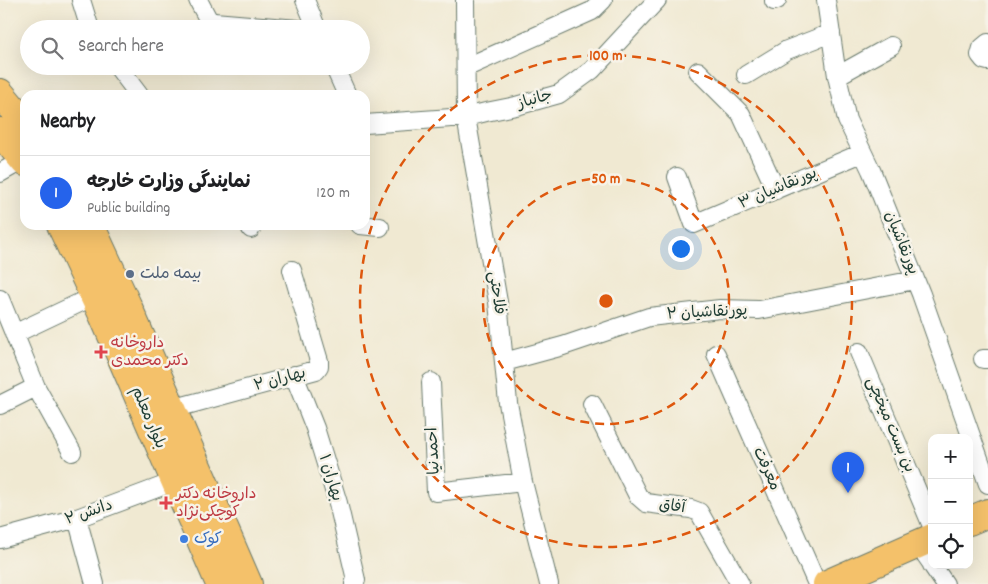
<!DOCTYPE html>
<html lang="en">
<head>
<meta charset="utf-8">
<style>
  :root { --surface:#fff; --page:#f2f2f2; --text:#202124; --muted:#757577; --line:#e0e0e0; --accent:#2563eb }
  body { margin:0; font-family:Dekko,"Playpen Sans Arabic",sans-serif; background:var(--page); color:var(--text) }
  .controls { position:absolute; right:15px; bottom:15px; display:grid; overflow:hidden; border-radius:10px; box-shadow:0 5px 20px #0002 }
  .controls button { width:45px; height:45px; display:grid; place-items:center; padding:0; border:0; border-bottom:1px solid var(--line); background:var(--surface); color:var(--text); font:25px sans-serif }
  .you { position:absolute; left:680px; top:248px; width:18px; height:18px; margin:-12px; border:4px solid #fff; border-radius:50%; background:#1a73e8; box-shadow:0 0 0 8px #1a73e833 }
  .badge { display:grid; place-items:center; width:32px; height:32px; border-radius:50%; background:var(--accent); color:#fff; font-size:16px; font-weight:700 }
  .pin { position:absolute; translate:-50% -41px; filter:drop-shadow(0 1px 2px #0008) }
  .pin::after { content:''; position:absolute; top:26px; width:18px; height:15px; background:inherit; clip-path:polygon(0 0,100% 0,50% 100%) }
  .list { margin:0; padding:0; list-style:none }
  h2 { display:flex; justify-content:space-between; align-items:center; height:65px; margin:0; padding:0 20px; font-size:21px }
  h2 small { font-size:16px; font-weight:400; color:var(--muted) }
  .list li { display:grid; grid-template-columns:32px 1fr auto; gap:15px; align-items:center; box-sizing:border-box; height:75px; padding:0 20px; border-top:1px solid var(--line) }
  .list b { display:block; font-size:19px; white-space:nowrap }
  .list p { margin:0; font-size:16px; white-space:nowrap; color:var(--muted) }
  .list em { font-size:16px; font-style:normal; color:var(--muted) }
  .icon { flex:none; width:28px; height:28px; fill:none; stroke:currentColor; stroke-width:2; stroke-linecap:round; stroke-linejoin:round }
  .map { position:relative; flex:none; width:988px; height:584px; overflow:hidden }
  .search { position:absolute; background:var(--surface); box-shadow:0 5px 20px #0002; left:20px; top:20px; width:350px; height:55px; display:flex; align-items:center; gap:12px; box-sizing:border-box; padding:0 18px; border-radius:28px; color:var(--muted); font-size:19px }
  .panel { position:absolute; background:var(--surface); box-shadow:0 5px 20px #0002; left:20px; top:90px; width:350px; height:140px; border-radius:15px }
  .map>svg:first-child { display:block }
</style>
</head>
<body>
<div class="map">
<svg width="988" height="584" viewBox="0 0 988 584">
  <rect width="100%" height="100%" fill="#f7f3e8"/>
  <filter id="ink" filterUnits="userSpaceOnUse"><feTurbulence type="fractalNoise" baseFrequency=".02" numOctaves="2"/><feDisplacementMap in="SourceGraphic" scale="10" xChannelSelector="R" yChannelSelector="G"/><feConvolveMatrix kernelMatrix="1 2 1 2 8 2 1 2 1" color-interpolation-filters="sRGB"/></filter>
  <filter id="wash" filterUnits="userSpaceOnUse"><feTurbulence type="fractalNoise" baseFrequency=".0096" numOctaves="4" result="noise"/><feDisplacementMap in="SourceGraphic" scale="20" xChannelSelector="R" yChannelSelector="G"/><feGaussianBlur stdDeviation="1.12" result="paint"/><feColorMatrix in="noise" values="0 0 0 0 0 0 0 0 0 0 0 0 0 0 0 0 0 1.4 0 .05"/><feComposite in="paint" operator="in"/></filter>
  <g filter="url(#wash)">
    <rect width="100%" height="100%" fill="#f0e9d2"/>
  </g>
  <g filter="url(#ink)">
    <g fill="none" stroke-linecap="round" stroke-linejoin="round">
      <g stroke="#68796b" stroke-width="20">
        <path id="minor" d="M81,0L90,29
          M198,0L208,19L214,22L298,29
          M305,0L317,29
          M465,0L466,117L498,302L508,403L523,482L549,584
          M826,0L837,76L847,120L871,170L921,294L988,484
          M774,1L777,0
          M988,43L982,48L980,55L984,60L988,61
          M117,66L139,95
          M334,66L347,95
          M467,67L592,11L603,0
          M698,71L741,114L776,190
          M746,75L787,50L831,33
          M837,76L891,46
          M365,124L466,117L486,112L516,106L559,94L592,70L657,0
          M0,173L23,160
          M677,177L694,224L862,153
          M360,225L380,227
          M251,229V225
          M0,299L36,387L72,452
          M14,334L94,296
          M859,352L932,526
          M716,354L817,584
          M983,359H988
          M504,362L563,346L649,317L720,309L759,310L915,280
          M294,375L315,428L338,503L356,580L354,584
          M431,382L436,492L523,482
          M592,404L638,496L646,503L691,509L699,512L740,584
          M0,405L36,387
          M172,409L316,370L319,366V361L292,270
          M77,518L95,584
          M0,539L77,518L176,481
          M918,544L932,564
          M932,565L945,584"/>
      </g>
      <g stroke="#68796b" stroke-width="30">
        <path id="primary" d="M0,93L25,123
          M0,132L25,162
          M61,225L103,315L220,584
          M90,225L127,305L248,584
          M969,521L988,513
          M827,584L932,538"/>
      </g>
      <use href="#minor" stroke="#fff" stroke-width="18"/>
      <use href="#primary" stroke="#f4c16a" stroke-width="28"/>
    </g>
  </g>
  <g fill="none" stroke="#de580e" stroke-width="2.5" stroke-dasharray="9 6">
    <circle cx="606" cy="301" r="123"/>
    <circle cx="606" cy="301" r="246"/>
  </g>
  <circle fill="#5c6f8a" stroke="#f7f3e8" stroke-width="2" cx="130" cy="274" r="5"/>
  <g fill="#e0444e" stroke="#f7f3e8" stroke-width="2">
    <path d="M98.5 344.5h5v5h5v5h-5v5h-5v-5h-5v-5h5z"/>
    <path d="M163.5 495.5h5v5h5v5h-5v5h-5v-5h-5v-5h5z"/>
  </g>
  <circle fill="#3f7fe0" stroke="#f7f3e8" stroke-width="2" cx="184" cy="539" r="5"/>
  <g text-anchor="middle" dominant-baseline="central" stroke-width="5" stroke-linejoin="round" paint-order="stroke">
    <g font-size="16" fill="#1f3d34" stroke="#f7f3e8">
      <text transform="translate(535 100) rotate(-16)">جانباز</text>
      <text transform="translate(778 189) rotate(-23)">پورنقاشیان ۳</text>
      <text transform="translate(901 243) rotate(68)">پورنقاشیان</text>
      <text transform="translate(496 293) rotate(82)">فلاحتی</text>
      <text transform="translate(707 313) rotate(-3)">پورنقاشیان ۲</text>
      <text transform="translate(280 380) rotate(-15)">بهاران ۲</text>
      <text transform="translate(148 418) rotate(67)">بلوار معلم</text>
      <text transform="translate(890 425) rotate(67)">بن بست میخچی</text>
      <text transform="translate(434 451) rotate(-93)">احمدنیا</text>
      <text transform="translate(766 469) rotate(66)">معرفت</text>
      <text transform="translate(330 478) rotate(73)">بهاران ۱</text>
      <text transform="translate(672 507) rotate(8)">آفاق</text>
      <text transform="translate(89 513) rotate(-19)">دانش ۲</text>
    </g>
    <g font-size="16" fill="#4e5e75" stroke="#f7f3e8" text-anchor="start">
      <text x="140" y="274">بیمه ملت</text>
    </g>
    <g font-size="16" fill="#be3a42" stroke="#f7f3e8" text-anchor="start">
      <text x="111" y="343">داروخانه<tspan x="111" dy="18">دکتر محمدی</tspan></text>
      <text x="176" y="494">داروخانه دکتر<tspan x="176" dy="18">کوچکی‌نژاد</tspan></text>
    </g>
    <g font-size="16" fill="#366cbe" stroke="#f7f3e8" text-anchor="start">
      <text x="194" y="539">کوک</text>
    </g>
  </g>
  <circle cx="606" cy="301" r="8" fill="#de580e" stroke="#f7f3e8" stroke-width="2.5"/>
  <g font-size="15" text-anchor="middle" font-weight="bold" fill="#de580e" stroke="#f7f3e8" stroke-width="5" stroke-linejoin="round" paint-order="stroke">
    <text x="606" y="60">100 m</text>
    <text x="606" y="183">50 m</text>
  </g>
</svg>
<div class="controls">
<button>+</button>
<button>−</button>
<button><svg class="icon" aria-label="locate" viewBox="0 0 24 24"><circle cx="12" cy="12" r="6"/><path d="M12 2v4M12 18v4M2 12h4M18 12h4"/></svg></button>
</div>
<div class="you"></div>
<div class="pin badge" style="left:848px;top:493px">1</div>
<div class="search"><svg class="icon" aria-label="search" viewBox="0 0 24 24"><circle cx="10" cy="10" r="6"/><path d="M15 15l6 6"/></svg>Search here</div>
<section class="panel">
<h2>Nearby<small></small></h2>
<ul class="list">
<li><span class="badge">1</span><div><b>نمایندگی وزارت خارجه</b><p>Public building</p></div><em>120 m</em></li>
</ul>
</section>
</div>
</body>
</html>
